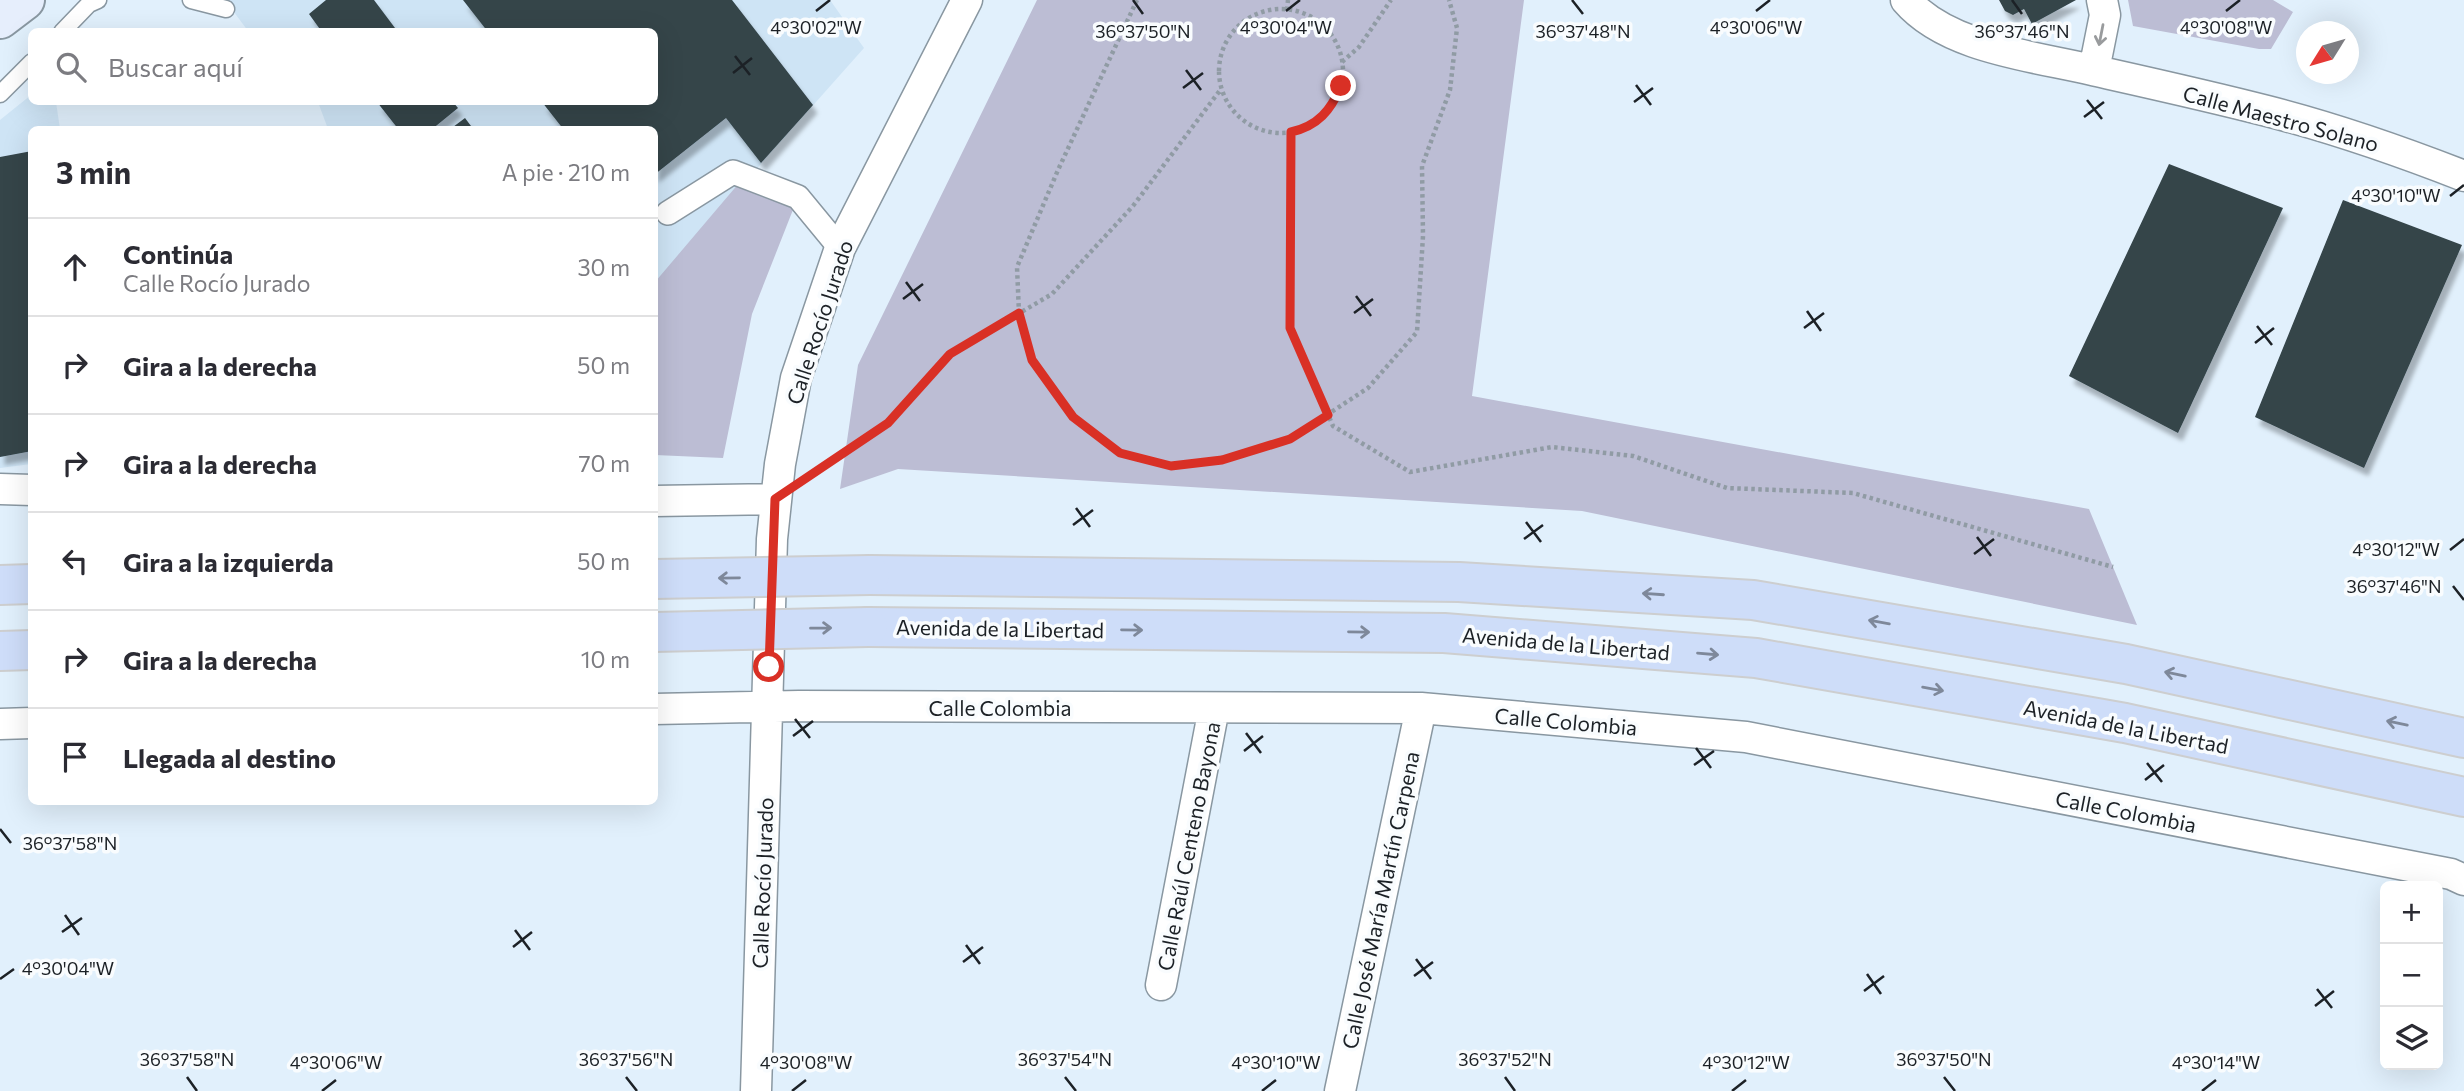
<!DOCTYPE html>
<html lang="es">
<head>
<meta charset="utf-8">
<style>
  :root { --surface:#fff; --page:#f7f7f7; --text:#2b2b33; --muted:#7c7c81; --line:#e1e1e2 }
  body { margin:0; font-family:Commissioner,sans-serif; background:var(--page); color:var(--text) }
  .controls { position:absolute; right:21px; bottom:21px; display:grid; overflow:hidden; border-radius:10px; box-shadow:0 7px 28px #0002 }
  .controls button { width:63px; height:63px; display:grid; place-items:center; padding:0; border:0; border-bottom:2px solid var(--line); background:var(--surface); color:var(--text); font:35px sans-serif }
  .compass { position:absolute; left:2296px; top:21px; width:63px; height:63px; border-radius:50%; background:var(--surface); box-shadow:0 7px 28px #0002; rotate:233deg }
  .stop { position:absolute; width:21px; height:21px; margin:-16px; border:5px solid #d93025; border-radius:50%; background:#fff }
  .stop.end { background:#d93025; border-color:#fff; box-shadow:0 2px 7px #0008 }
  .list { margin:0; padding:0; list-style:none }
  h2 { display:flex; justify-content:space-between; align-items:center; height:91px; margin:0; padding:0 28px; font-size:30px }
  h2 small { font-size:23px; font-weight:400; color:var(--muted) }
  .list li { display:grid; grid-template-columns:46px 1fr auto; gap:21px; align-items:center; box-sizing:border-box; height:98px; padding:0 28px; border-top:2px solid var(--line) }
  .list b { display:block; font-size:26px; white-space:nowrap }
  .list p { margin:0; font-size:23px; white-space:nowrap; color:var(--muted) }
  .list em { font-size:23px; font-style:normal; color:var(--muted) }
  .icon { flex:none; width:38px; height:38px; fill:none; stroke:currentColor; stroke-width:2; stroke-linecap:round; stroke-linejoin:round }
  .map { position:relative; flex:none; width:2464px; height:1091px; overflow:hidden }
  .search { position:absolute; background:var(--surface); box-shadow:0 7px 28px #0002; left:28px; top:28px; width:630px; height:77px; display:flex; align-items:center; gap:18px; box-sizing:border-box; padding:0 24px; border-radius:10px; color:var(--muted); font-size:26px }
  .panel { position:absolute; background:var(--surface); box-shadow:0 7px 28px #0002; left:28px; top:126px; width:630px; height:679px; border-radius:10px }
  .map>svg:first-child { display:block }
</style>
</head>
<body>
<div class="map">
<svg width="2464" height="1091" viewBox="0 0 2464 1091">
  <defs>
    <filter id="shadow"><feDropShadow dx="4.5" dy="8" stdDeviation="2" flood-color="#0004"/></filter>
  </defs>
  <rect width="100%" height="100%" fill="#e1f0fc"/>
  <path fill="#cee4f5" d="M225,0H830L864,48L655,283L654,130L328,129L318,102H654V32L248,31Z
    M31,95L32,102H56L60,129L32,130L31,464L0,468V120Z"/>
  <path fill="#bcbdd4" d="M1037,0H1524L1472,396L2089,509L2137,625L1582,511L898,469L840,489L858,365Z
    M2128,0H2273L2293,12L2271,49H2259L2133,26Z
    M745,176L798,197L752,314L723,458L655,455V282Z"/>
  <path fill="#344449" filter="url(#shadow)" d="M326,0H374L398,32H322L309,14Z
    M463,0H732L813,105L761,163L726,118L654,175V130H564L542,102H654V32H488Z
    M1999,0H2076L2032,24L2024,9L2013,15L2005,11Z
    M377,102H453L458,108L431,130H399Z
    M465,118L474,130H449Z
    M32,151V451L0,457V157Z
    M2169,164L2283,208L2178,433L2069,376Z
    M2343,200L2462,245L2364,468L2255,417Z"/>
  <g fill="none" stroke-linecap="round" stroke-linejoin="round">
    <g stroke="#8997a1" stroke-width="19">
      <path id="service" d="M191,0L226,9
        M62,32L89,4L98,0
        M0,94L32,62"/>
    </g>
    <g stroke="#8997a1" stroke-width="26">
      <path id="pedestrian" d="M668,213L733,172L798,197L840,248"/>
    </g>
    <g stroke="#8997a1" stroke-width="33">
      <path id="minor" d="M1906,0C1947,48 2033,56 2092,70C2150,83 2209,96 2267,111C2334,128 2400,151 2464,176
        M2094,70L2105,15L2102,0
        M0,489L32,490
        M654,501L775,499
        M654,709L799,706L1421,708L1746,737L2451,874L2464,880
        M0,724L32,723
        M1161,985L1214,708
        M756,1091L772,539L780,464L796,378L840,248L967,0
        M1340,1091L1421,708"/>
    </g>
    <g stroke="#8997a1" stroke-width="42">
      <path id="secondary" d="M0,19L25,0"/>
    </g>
    <g stroke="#cdcecf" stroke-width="42">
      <path id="primary" d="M870,575L1459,582L1753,600L2126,664L2464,738
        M0,585L32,584
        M868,627L1444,633L1756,658L2125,723L2464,797
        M0,651L32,650"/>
    </g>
    <path stroke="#909ba4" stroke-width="4.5" stroke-dasharray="3.5 3.5" stroke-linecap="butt" d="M1137,0L1058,170L1017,267L1019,313L1033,360L1073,417L1120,453L1171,466L1221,460L1290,439L1368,388L1417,332L1423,236L1422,166L1450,90L1457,28L1449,0
      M1219 71a62 62 0 1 1 124 0a62 62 0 1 1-124 0Z
      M1287,10L1288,0
      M1342,62L1359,47L1391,0
      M1291,132L1290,328L1333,426L1410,472L1552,447L1633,456L1727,488L1853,493L2113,567
      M814,473L888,423L950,354L1052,294L1133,206L1221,89"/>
    <use href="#service" stroke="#fff" stroke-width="16"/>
    <use href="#pedestrian" stroke="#fff" stroke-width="23"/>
    <use href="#minor" stroke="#fff" stroke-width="30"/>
    <use href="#secondary" stroke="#e6eefc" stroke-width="38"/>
    <use href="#primary" stroke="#ceddf9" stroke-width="38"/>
    <g stroke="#cdcecf" stroke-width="42" stroke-linecap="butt">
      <path id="primary-bridge" d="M654,579L870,575
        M654,632L868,627"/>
    </g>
    <use href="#primary-bridge" stroke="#ceddf9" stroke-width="38"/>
  </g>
  <defs><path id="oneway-shaft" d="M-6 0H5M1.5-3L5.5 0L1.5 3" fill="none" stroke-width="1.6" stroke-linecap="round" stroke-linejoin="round" transform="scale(1.75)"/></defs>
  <use stroke="#999b9d" href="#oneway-shaft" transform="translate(2101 35) rotate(101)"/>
  <g stroke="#7e889a">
    <use href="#oneway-shaft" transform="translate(729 578) rotate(179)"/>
    <use href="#oneway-shaft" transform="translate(1653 594) rotate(-176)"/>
    <use href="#oneway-shaft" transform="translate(1879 622) rotate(-170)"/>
    <use href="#oneway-shaft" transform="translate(821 628) rotate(-1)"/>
    <use href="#oneway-shaft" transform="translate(1132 630) rotate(1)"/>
    <use href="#oneway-shaft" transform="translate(1359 632) rotate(1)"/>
    <use href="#oneway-shaft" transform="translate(1708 654) rotate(5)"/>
    <use href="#oneway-shaft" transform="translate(2175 674) rotate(-168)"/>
    <use href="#oneway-shaft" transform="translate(1933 689) rotate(10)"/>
    <use href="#oneway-shaft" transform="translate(2397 723) rotate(-168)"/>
  </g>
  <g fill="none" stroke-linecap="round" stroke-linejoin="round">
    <path stroke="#d93025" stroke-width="9" d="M769,667L775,499L888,423L950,354L1019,313L1032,360L1073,417L1120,453L1171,466L1222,460L1290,439L1328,415L1290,328L1291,132C1318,126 1331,110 1341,86"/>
  </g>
  <path fill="none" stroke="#1c2126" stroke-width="2.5" d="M1133,0L1143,14M1572,0L1583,14M2012,0L2022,14M816,11L830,0M1286,11L1300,0M1756,11L1770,0M2226,11L2240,0M735,56L750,75M1186,70L1201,90M733,73L752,58M1636,85L1651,105M1183,88L1203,73M2087,100L2102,119M1634,102L1653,88M2084,117L2104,102M2450,196L2464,185M906,282L920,301M1356,296L1371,316M903,299L923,284M1807,311L1821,331M1354,313L1373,299M2257,326L2272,345M1804,328L1824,313M2255,343L2274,328M1076,508L1090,527M1526,522L1541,542M1073,525L1093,510M1977,537L1991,556M1524,539L1543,525M2450,550L2464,539M1974,554L1994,539M2453,586L2464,600M795,719L810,738M1246,733L1261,753M793,736L813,721M1696,748L1711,768M1244,751L1263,736M2147,763L2162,782M1694,765L1714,751M2145,780L2164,765M0,829L11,843M65,915L79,935M515,930L530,950M62,932L82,918M966,945L980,964M513,947L532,932M1416,959L1431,979M963,962L983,947M1867,974L1881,994M1414,976L1433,962M0,979L14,969M2317,989L2332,1008M1864,991L1884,976M2315,1006L2334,991M187,1077L197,1091M626,1077L637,1091M1065,1077L1076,1091M1505,1077L1515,1091M1944,1077L1955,1091M322,1091L336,1080M792,1091L806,1080M1262,1091L1276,1080M1732,1091L1746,1080M2202,1091L2216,1080"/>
  <g text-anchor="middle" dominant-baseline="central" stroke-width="7" stroke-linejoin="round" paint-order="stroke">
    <g font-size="21" fill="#1c2126" stroke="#f9fcfe">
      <text transform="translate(2281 118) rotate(15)">Calle Maestro Solano</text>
      <text transform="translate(819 322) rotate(-72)">Calle Rocío Jurado</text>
      <text transform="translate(1000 628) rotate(1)">Avenida de la Libertad</text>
      <text transform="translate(1566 643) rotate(5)">Avenida de la Libertad</text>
      <text x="1000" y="707">Calle Colombia</text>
      <text transform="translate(1566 721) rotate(5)">Calle Colombia</text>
      <text transform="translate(2126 726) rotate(11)">Avenida de la Libertad</text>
      <text transform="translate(2126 811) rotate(11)">Calle Colombia</text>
      <text transform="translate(1188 846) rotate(-79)">Calle Raúl Centeno Bayona</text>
      <text transform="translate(762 883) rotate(-88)">Calle Rocío Jurado</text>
      <text transform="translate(1380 900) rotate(-78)">Calle José María Martín Carpena</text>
    </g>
  </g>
  <g font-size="18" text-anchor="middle" fill="#1c2126" stroke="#f9fcfe" stroke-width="7" stroke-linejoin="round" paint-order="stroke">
    <text x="816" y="34">4°30'02"W</text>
    <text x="1286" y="34">4°30'04"W</text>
    <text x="1756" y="34">4°30'06"W</text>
    <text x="2226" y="34">4°30'08"W</text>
    <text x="1143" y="38">36°37'50"N</text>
    <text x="1583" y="38">36°37'48"N</text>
    <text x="2022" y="38">36°37'46"N</text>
    <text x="2396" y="202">4°30'10"W</text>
    <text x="2396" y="556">4°30'12"W</text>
    <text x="2394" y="593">36°37'46"N</text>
    <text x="70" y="850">36°37'58"N</text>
    <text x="68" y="975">4°30'04"W</text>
    <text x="187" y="1066">36°37'58"N</text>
    <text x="626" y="1066">36°37'56"N</text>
    <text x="1065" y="1066">36°37'54"N</text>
    <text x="1505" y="1066">36°37'52"N</text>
    <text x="1944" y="1066">36°37'50"N</text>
    <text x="336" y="1069">4°30'06"W</text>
    <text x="806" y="1069">4°30'08"W</text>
    <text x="1276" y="1069">4°30'10"W</text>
    <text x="1746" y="1069">4°30'12"W</text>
    <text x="2216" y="1069">4°30'14"W</text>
  </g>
</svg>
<div class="controls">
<button>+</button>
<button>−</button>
<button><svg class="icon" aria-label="layers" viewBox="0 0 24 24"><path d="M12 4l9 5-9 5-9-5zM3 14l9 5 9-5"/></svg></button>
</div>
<svg class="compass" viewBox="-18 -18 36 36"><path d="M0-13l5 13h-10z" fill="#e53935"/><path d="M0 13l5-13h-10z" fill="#7c7c81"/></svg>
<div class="stop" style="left:769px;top:667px"></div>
<div class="stop end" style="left:1341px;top:86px"></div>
<div class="search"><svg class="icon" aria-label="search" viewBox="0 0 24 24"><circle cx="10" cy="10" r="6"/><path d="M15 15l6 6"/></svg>Buscar aquí</div>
<section class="panel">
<h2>3 min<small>A pie · 210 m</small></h2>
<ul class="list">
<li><svg class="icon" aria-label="ahead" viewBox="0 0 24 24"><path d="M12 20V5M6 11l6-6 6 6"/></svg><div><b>Continúa</b><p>Calle Rocío Jurado</p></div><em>30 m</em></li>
<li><svg class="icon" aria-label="right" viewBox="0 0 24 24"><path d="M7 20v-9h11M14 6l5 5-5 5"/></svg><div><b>Gira a la derecha</b></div><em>50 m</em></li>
<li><svg class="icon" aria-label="right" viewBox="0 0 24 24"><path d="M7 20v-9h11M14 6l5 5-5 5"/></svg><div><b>Gira a la derecha</b></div><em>70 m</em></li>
<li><svg class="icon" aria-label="left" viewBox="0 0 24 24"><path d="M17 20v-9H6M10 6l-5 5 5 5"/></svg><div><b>Gira a la izquierda</b></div><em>50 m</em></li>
<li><svg class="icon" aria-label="right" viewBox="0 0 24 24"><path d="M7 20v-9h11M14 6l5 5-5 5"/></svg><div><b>Gira a la derecha</b></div><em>10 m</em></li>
<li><svg class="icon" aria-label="arrive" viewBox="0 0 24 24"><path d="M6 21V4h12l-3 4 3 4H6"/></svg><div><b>Llegada al destino</b></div></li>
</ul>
</section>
</div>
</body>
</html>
